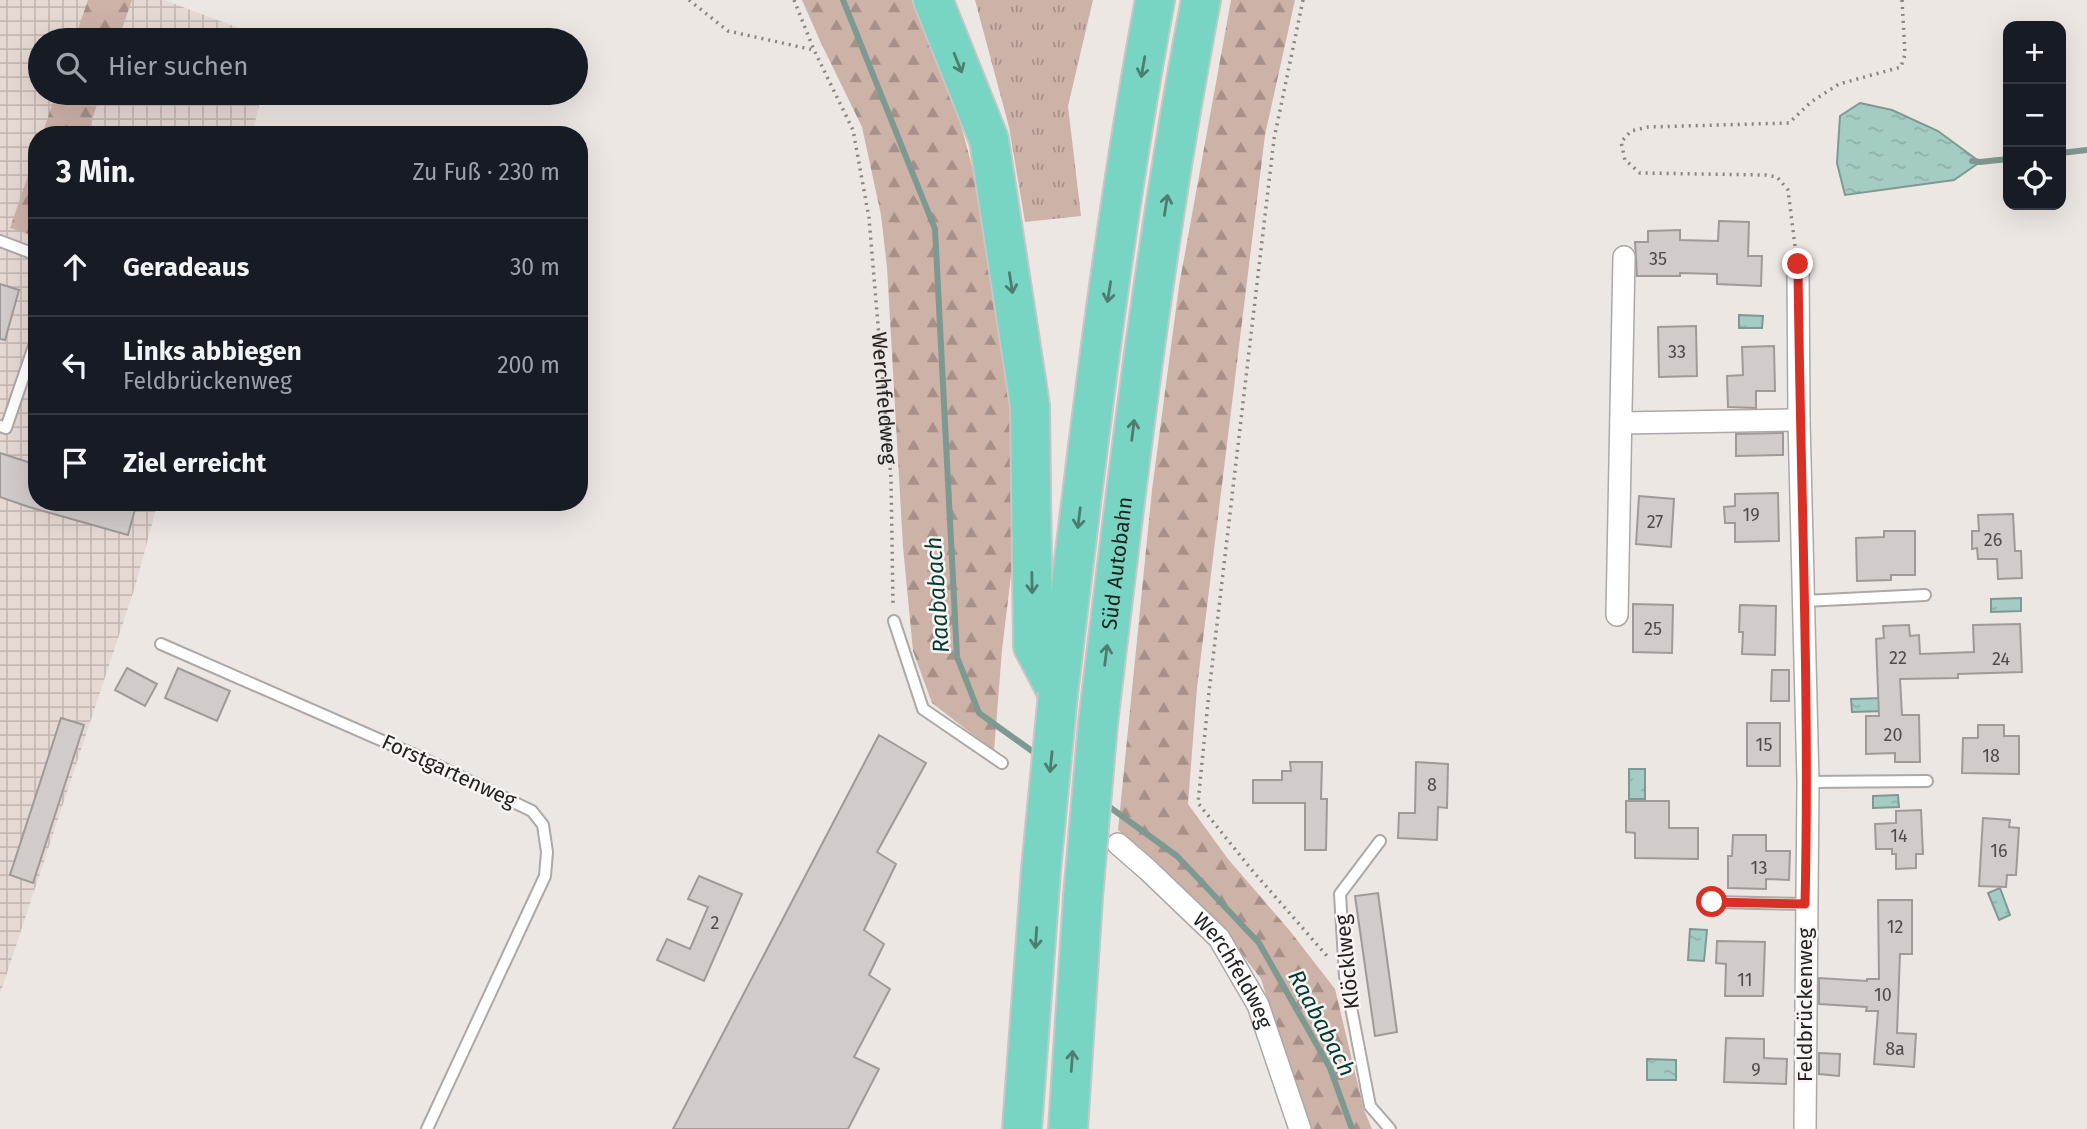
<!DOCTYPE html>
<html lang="de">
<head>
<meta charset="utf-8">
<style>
  :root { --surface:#171b24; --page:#242831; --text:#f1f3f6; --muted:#9ea1a6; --line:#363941 }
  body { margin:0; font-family:"Fira Sans",sans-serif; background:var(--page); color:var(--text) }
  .controls { position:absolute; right:21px; top:21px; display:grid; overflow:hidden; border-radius:14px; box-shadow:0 7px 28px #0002 }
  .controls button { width:63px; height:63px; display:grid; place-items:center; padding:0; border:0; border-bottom:2px solid var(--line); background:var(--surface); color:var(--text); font:35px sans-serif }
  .stop { position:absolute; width:21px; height:21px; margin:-16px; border:5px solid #d93025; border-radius:50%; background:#fff }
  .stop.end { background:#d93025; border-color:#fff; box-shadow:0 2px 7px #0008 }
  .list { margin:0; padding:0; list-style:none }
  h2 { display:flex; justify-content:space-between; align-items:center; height:91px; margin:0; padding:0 28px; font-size:30px }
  h2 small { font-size:23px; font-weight:400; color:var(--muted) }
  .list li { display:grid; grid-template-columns:46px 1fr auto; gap:21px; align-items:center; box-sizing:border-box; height:98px; padding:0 28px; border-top:2px solid var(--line) }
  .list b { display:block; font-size:26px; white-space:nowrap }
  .list p { margin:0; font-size:23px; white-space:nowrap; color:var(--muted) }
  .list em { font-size:23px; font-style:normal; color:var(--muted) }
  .icon { flex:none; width:38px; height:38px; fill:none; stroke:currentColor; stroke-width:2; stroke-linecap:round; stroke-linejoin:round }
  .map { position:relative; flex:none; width:2087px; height:1129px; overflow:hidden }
  .search { position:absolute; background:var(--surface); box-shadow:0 7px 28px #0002; left:28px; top:28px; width:560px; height:77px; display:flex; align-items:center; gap:18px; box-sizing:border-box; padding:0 24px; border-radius:38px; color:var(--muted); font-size:26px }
  .panel { position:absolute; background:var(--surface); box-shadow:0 7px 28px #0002; left:28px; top:126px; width:560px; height:385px; border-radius:28px }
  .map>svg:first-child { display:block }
</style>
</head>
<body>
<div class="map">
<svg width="2087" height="1129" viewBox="0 0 2087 1129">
  <defs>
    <pattern id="industrial-grid" width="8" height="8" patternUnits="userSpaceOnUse" patternTransform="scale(1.75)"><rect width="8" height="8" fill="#e6d8d3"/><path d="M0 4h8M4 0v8" fill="none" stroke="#c5b9b5"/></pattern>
    <pattern id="grass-tufts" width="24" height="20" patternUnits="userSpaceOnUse" patternTransform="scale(1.75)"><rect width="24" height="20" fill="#cdb2a8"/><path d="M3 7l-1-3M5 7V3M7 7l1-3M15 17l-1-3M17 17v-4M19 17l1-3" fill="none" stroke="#a69088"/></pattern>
    <pattern id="forest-firs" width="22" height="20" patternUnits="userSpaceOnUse" patternTransform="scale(1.75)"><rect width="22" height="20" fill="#cdb2a8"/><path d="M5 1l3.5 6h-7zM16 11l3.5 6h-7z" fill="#a69088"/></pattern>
    <pattern id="water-ripples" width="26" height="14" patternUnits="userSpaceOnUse" patternTransform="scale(1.75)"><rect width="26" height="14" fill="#a5ccc3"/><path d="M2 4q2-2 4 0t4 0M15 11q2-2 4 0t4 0" fill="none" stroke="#8eafa7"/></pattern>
  </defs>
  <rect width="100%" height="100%" fill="#ede7e4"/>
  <path fill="url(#industrial-grid)" d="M0,0H164L271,40H40V93H262L252,135H37V502H158L135,587L0,994Z"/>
  <path fill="url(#grass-tufts)" d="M975,0H1093L1068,106L1081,216L1025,222L1009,127Z"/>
  <path fill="url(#forest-firs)" d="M88,0H132L118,40H74Z
    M802,0H914L948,76L979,193L1018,448L1015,542L1002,650L994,751L932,703L913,651L903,547L887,267L881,215L862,127L821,43Z
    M1231,0H1295L1265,135L1197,688L1188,804L1228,859L1290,931L1335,989L1364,1110L1372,1129H1307L1261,979L1232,941L1204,908L1118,830L1152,490L1179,286Z
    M56,93H101L87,135H42Z
    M37,149V237L10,228Z"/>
  <path fill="url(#water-ripples)" stroke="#7e9992" stroke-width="2" d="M1860,103L1892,110L1938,131L1980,162L1954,180L1845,195L1837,163L1840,116Z
    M1739,315L1763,316L1762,328H1739Z
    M2021,598V611L1991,612V599Z
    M1884,698L1885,711L1852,712L1851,699Z
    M1629,769H1645V799H1629Z
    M1898,795L1899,807L1873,808V796Z
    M2000,888L2010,915L1999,920L1988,893Z
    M1690,929L1707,930L1704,961L1688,960Z
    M1647,1059L1676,1060V1080H1647Z"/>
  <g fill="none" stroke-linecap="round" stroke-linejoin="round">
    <path stroke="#7e9992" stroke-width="6" d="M843,0L935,229L957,657L979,713L1039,756
      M2061,153L2087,150
      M1972,161L1980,162L2008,159
      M1104,803L1177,856L1259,943L1330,1068L1352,1129"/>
  </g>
  <path fill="#d1cbc9" stroke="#9f9a98" stroke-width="2" d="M1719,221L1749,222L1748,256H1762L1761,286L1717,284V274L1680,273V276H1637L1635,242H1648V231L1680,230V240L1718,241Z
    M0,284L19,290L5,340L0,339Z
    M1696,326L1697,376L1659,377L1658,327Z
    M1774,346L1775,391H1756V408L1728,407L1727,376L1743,375L1742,347Z
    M1783,433V455L1736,456V434Z
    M0,453L37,465V502H137L128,535L29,507L0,497Z
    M1778,493L1779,541L1735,542V523H1725L1724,507L1735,506V494Z
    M1639,496L1674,499L1671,547L1636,544Z
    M2013,514L2015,551H2021L2022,578L1998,579L1997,559H1978L1977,548L1972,549V531H1979L1978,515Z
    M1884,531H1915V575H1891V580L1857,581L1856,538L1884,537Z
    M1633,604L1673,605L1672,653L1633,652Z
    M1740,605L1776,606L1775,655L1742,654L1743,632H1739Z
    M2020,624L2022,672L1958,674V678L1900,679L1902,715H1919L1920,762H1895V753L1866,754V716H1879L1876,639L1884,638L1883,626L1909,625L1910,636L1919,635L1920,654L1974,652L1973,625Z
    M127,668L157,684L145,706L115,690Z
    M178,668L230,691L217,721L165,698Z
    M1772,670H1789V701H1771Z
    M61,718L84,725L33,883L10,875Z
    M1747,723H1780V766H1747Z
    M1978,725H2004V736H2019V774L1962,773L1963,738H1978Z
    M879,735L926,763L877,852L896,864L864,930L884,944L869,975L890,989L854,1057L879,1069L848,1129H673Z
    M1290,762H1322L1321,799H1327L1326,850H1305V803H1253V780H1282V771H1291Z
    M1416,762L1448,764L1447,808L1438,807L1437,840L1398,838L1399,813H1415Z
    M1626,801H1669V828H1698V859L1635,858V833L1626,832Z
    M1921,810L1923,854H1916V868L1896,869V854H1892V849H1876L1875,824L1896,823V811Z
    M1983,818L2010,820L2009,827L2019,828L2016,875H2007L2006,887L1979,886Z
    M1733,835H1766V851H1790L1789,880L1766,879V889L1728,888V856H1732Z
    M699,876L742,894L704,981L657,960L667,939L690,949L708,907L688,899Z
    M1378,893L1397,1032L1375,1036L1355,896Z
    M1878,900H1912V954H1900L1897,1033L1916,1034L1914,1067L1874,1064L1878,1011H1866L1867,1007L1819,1004V978L1867,981V979H1879Z
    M1717,941L1765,942L1763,996H1725L1726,964L1716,963Z
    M1726,1038L1764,1039V1058L1787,1059L1786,1084L1724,1082Z
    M1819,1053L1840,1054L1839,1076L1819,1074Z"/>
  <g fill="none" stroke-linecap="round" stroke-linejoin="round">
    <g stroke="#ada8a6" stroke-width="14">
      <path id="lane" d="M0,241L37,255
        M0,426L6,428L37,337
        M1804,601L1925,595
        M894,621L923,709L1002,763
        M161,644L424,759L532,811L543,825L547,852L545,876L427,1129
        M1808,782L1927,781
        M1380,841L1340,894L1345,976L1370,1106L1390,1129
        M1712,902L1805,904"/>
    </g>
    <g stroke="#ada8a6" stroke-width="24">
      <g id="street">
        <path d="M1798,264L1799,420L1808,782L1805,1129"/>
        <path d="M1622,423L1799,420"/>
        <path d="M1617,615L1624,257"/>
        <path id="s2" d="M1118,844L1148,870L1219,938L1258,1005L1300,1129"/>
      </g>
    </g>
    <g stroke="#c6c6c5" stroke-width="42">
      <g id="highway">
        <path d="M933,0L989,140L1030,406L1033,646L1058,694"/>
        <path d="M1058,694C1086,462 1112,230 1155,0"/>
        <path id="s3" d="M1098,723C1127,481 1155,239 1201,0"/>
        <path d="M1022,1129L1041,870"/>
        <path d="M1068,1129L1083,897"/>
      </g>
    </g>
    <g stroke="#888482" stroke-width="3.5" stroke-dasharray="2 5" stroke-linecap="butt">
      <path d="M689,0L728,31L814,50"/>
      <path id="s1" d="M794,0L814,50L853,130L869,218L891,479L893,605"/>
      <path d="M1303,0L1274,139L1209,692L1198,803L1251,869L1327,956"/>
      <path d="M1795,246L1788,190L1777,177L1765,175L1640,173L1625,160L1621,142L1631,131L1648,127L1789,123L1811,102L1839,84L1901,67L1905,54L1902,0"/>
    </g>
    <use href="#lane" stroke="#fff" stroke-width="10"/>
    <use href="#street" stroke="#fff" stroke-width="21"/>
    <use href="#highway" stroke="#78d5c3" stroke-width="38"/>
    <g stroke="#c6c6c5" stroke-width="42" stroke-linecap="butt">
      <path id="highway-bridge" d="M1041,870L1058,694
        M1083,897L1098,723"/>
    </g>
    <use href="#highway-bridge" stroke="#78d5c3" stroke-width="38"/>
  </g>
  <defs><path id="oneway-shaft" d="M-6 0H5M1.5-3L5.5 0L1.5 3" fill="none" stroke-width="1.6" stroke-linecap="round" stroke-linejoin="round" transform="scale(1.75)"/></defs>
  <g stroke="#4e7c72">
    <use href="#oneway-shaft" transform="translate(958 63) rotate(68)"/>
    <use href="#oneway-shaft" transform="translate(1143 67) rotate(100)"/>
    <use href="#oneway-shaft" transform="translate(1166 205) rotate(-81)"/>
    <use href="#oneway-shaft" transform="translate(1011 283) rotate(81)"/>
    <use href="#oneway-shaft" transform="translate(1109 292) rotate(99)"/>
    <use href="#oneway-shaft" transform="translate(1133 430) rotate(-83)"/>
    <use href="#oneway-shaft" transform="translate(1079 518) rotate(97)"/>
    <use href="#oneway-shaft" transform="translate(1032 583) rotate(89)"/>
    <use href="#oneway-shaft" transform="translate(1106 655) rotate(-83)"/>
    <use href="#oneway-shaft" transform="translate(1051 762) rotate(96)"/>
    <use href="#oneway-shaft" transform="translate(1036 938) rotate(94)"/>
    <use href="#oneway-shaft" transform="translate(1072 1061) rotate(-86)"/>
  </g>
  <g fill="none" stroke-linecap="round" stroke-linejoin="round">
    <path stroke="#d93025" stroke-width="9" d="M1712,902L1805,904C1810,691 1800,478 1798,264"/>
  </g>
  <g text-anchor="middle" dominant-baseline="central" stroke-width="5" stroke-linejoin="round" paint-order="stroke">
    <g font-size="18" fill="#4f4c4b">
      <text x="1658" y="259">35</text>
      <text x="1677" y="352">33</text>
      <text x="1751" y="515">19</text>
      <text x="1655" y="522">27</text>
      <text x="1993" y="540">26</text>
      <text x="1653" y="629">25</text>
      <text x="1898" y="658">22</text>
      <text x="2001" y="659">24</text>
      <text x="1893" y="735">20</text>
      <text x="1764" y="745">15</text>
      <text x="1991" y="756">18</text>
      <text x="1432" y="785">8</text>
      <text x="1899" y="836">14</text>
      <text x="1999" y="851">16</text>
      <text x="1759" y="868">13</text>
      <text x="715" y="923">2</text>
      <text x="1895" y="927">12</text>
      <text x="1745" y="980">11</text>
      <text x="1883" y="995">10</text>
      <text x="1895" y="1049">8a</text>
      <text x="1756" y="1070">9</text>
    </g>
    <g font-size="21" fill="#242221" stroke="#faf4f2">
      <text stroke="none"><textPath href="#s1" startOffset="413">Werchfeldweg</textPath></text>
      <text stroke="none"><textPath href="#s3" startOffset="161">Süd Autobahn</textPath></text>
      <text transform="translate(449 771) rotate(25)">Forstgartenweg</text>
      <text transform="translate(1347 962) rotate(-96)">Klöcklweg</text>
      <text stroke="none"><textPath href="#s2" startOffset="173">Werchfeldweg</textPath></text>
      <text transform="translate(1805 1005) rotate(-90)">Feldbrückenweg</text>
    </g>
    <g font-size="23" font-style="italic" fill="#003c33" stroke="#faf4f2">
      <text transform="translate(937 595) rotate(-94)">Raababach</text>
      <text transform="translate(1322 1023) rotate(62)">Raababach</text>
    </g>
  </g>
</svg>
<div class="controls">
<button>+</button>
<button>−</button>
<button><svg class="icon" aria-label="locate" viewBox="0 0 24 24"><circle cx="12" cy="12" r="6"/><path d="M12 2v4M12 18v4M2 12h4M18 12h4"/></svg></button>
</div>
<div class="stop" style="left:1712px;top:902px"></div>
<div class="stop end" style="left:1798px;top:264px"></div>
<div class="search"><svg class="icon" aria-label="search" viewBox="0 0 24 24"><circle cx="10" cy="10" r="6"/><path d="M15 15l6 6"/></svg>Hier suchen</div>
<section class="panel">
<h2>3 Min.<small>Zu Fuß · 230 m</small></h2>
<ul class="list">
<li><svg class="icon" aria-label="ahead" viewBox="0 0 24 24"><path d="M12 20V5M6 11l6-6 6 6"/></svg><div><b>Geradeaus</b></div><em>30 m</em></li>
<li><svg class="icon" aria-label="left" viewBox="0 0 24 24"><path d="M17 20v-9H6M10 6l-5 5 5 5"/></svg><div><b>Links abbiegen</b><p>Feldbrückenweg</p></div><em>200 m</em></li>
<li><svg class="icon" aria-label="arrive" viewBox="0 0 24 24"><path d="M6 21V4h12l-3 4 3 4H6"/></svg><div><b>Ziel erreicht</b></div></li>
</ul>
</section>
</div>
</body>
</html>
